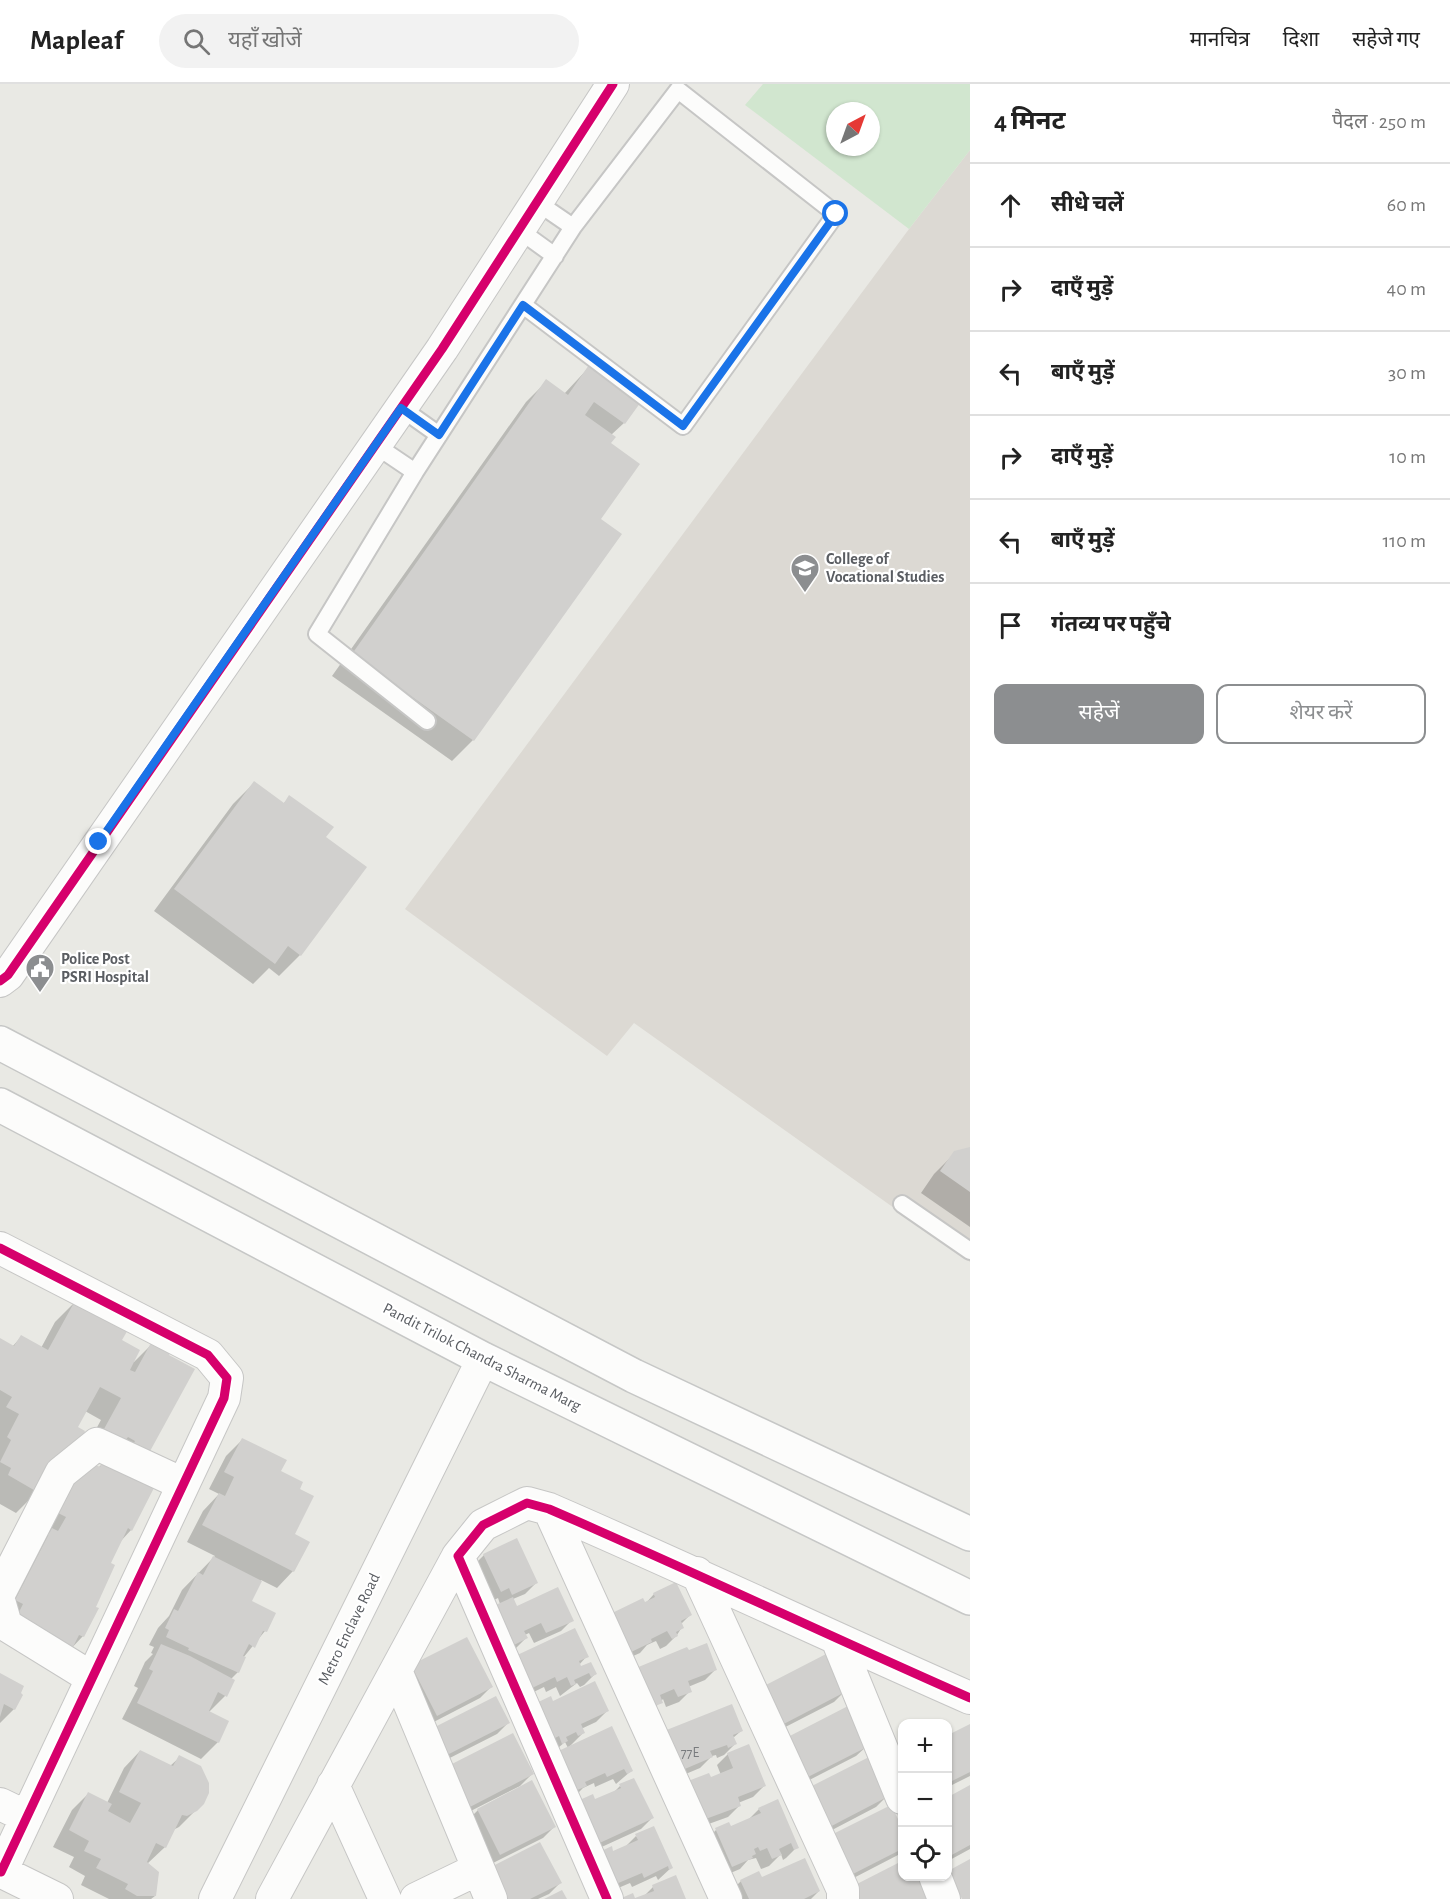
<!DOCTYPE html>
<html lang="hi">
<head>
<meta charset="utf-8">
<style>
  :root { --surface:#fff; --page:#f2f2f2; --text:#222; --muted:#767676; --line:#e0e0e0; --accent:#8c8e90 }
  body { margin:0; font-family:"Alegreya Sans","Noto Sans Devanagari",sans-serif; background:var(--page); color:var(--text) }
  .controls { position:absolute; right:18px; bottom:18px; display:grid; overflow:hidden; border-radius:12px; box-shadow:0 2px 4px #0004 }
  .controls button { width:54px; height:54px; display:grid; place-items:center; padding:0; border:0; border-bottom:2px solid var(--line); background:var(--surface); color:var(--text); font:30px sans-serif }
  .compass { position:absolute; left:826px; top:18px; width:54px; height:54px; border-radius:50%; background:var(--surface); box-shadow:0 2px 4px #0004; rotate:41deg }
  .stop { position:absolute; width:18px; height:18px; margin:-14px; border:4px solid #1a73e8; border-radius:50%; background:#fff }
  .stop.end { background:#1a73e8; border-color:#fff; box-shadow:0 2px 6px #0008 }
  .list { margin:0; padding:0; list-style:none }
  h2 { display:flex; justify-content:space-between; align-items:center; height:78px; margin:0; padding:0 24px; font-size:26px }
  h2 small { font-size:20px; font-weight:400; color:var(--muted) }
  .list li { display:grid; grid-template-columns:39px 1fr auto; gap:18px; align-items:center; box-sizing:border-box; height:84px; padding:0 24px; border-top:2px solid var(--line) }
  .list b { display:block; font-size:22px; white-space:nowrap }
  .list em { font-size:20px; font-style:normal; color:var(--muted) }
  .actions { display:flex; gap:12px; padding:18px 24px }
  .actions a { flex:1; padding:14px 0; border:2px solid var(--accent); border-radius:12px; text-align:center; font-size:21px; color:var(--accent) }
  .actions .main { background:var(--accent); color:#fff }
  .icon { flex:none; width:33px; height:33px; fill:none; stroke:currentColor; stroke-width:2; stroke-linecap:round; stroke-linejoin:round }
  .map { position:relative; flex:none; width:970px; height:1815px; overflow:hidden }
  header { display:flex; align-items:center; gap:36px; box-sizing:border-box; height:84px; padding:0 30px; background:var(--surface); border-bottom:2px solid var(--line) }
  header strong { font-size:28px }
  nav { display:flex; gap:33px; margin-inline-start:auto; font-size:21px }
  .search { width:420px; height:54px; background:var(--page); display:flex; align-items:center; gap:15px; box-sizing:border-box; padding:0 21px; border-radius:33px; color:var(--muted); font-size:22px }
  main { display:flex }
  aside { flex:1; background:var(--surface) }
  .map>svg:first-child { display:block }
</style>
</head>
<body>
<header>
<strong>Mapleaf</strong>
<div class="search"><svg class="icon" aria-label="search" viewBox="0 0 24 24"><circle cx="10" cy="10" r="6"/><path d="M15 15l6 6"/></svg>यहाँ खोजें</div>
<nav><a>मानचित्र</a><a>दिशा</a><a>सहेजे गए</a></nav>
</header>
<main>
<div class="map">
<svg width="970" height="1815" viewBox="0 0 970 1815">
  <rect width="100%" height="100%" fill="#e9e9e4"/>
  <path fill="#dcd9d3" d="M970,66V1178L634,939L607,972L405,825L909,145Z"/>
  <path fill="#d1e6cf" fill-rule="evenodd" d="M763,0H970V66L909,145L745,21ZM835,27H871V63H835Z"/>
  <path fill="#0003" d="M592,280L641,315L624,339L611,351L609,359L599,436L619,450L473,656L452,677L332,592L526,318L547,297L564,310Z
    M254,699L283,720L290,713L324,754L300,871L279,892L269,884L253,900L154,827L233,720Z
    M970,1065V1143L921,1109L934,1090L955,1069Z
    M76,1217L119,1257L134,1278L153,1259L148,1369L131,1446L120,1458L109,1479L83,1552L67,1569L0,1533L36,1463L50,1449L41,1445L78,1388L98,1384L104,1378L84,1367L101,1336L85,1327L37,1408L16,1429L0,1420V1256L12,1263L21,1253L41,1264L55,1238Z
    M242,1356L298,1406L293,1451V1487L277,1504L261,1496L250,1517L265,1547L243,1574L238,1588L230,1596L225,1612L208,1629L227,1638L218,1658L201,1675L122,1635L138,1604L134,1602L145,1578L153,1570L151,1569L154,1563L149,1561L158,1544L169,1532L182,1506L215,1472L187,1458L203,1427L219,1410L209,1405L226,1372Z
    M516,1456L536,1499L525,1510L513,1515L517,1524L572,1536L561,1547L534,1559L529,1549L525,1551L526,1554L515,1565L496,1574L500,1520L498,1514L490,1518L473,1482L484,1471Z
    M654,1510L690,1531L681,1540L682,1543L677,1551L666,1562L660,1565L656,1557L647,1561L640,1569L615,1580L645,1520Z
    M827,1571L845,1607L834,1618L766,1653Z
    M587,1572L579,1581L580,1584L595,1590L584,1601L580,1603L577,1599L560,1612L556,1603L546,1608L544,1603L517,1616L502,1586Z
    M412,1582L491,1603L480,1614L426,1642L401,1593Z
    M716,1585L705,1596L688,1603L690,1607L679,1618L666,1623L663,1615L650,1629L625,1596Z
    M0,1590L14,1625L0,1639Z
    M553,1619L607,1627L596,1638L581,1645L583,1649L568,1664L565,1658L551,1670Z
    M508,1639L497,1650L436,1681L423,1657Z
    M969,1642L970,1692L948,1703V1653Z
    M612,1644L631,1687L616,1700L613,1695L595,1703L594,1699L583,1704L574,1713L559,1719Z
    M741,1647L733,1654L735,1660L724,1671L717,1674L716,1671L712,1672L700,1684L669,1697L654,1659Z
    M867,1662L856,1672L790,1706L772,1669Z
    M140,1667L170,1682L180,1673L196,1726L179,1743L173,1746L165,1763L147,1780L155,1812L151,1815H109L81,1801L85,1792L69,1783L74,1773L53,1763L72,1726L88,1710L107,1719L124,1684Z
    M728,1670L764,1702L753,1713L738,1719L739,1722L728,1733L692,1746L710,1695L721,1691L717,1681Z
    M533,1689L520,1702L457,1734L436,1695Z
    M531,1698L554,1743L543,1754L489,1781L467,1737L478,1726Z
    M620,1702L652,1734L641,1745L582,1772L594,1717L613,1709Z
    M970,1703V1765L948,1777V1715Z
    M887,1712L876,1723L813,1756L794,1718Z
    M890,1723L902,1747V1767L898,1771L842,1800Z
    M759,1725L797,1763L786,1774L783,1776L781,1770L769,1782L761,1785L756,1774L748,1776L740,1785L721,1793L705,1757L716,1746L731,1744L747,1737Z
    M636,1752L672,1783L658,1796L656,1792L632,1803L630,1799L597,1813L612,1769L625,1763Z
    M761,1795L819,1807L811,1815H733L730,1808L741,1797Z
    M560,1799L549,1810L538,1815H484Z
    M653,1803L685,1815H636L643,1813Z"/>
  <path fill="#d1d0ce" d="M591,278L643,315L625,340L594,318L585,331L616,353L611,359L640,380L601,435L622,450L474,657L352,570L546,295L568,311Z
    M254,697L284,719L289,711L334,743L326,753L367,783L301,872L288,862L275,880L174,805Z
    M970,1063V1108L940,1087L954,1067Z
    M76,1215L129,1244L122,1256L140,1266L130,1286L135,1288L152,1257L171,1267L169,1271L195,1285L149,1369L133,1361L135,1357L128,1353L125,1357L104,1345L121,1314L100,1303L78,1343L85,1347L69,1376L39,1409L8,1391L11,1384L0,1378L11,1356L7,1353L19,1330L6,1323L12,1313L0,1306V1254L14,1262L21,1251L48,1266Z
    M242,1354L287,1376L281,1387L303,1398L300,1405L314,1412L295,1450L310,1458L294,1488L202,1441L219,1409L225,1412L234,1393L224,1388Z
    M104,1375L155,1402L132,1447L128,1444L111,1479L115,1481L96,1523L99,1524L84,1553L79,1551L73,1563L16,1534L23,1520L15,1516L52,1444L58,1447L66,1433L56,1428L77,1386L85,1390L91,1379L100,1383Z
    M517,1454L538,1499L512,1511L509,1504L501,1508L483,1470Z
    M213,1472L262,1497L252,1517L276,1529L267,1548L263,1547L255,1564L249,1560L243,1572L246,1573L239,1589L188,1566L189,1564L166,1553L169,1546L165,1544L174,1525L178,1527L198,1488L203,1491Z
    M676,1498L692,1531L681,1537L684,1544L676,1548L678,1552L672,1555L667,1547L651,1555L652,1558L627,1570L608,1531L643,1514L645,1518L655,1513L653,1509Z
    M558,1503L574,1537L546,1549L541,1539L524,1547L528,1554L508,1564L489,1524L513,1513L517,1522Z
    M575,1544L589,1573L579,1577L581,1582L591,1578L597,1590L591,1593L589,1589L574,1596L576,1600L571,1602L567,1593L557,1598L555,1593L528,1606L513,1573Z
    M467,1553L493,1603L437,1632L411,1581Z
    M707,1559L717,1586L688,1597L692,1608L678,1613L674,1605L660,1611L663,1619L652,1623L636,1584L687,1563L689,1566Z
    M161,1560L190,1572L235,1596L227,1613L218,1608L209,1627L229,1637L219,1659L137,1619L153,1587L149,1585Z
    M828,1569L847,1607L778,1643L758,1605Z
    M0,1589L24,1602L21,1609L23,1611L15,1626L4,1620L0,1633Z
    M595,1597L609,1627L581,1640L585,1649L578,1652L576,1648L566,1653L568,1657L562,1660L559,1652L549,1657L532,1621L551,1612L553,1617Z
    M496,1612L510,1639L447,1671L433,1644Z
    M732,1620L743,1647L733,1651L737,1660L728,1664L727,1661L710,1667L713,1673L680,1687L664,1647Z
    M848,1622L869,1662L802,1696L782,1656Z
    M970,1640V1688L948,1699V1651Z
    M612,1642L633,1687L627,1690L624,1685L607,1693L605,1689L585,1698L587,1702L570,1709L552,1670Z
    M513,1649L534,1690L468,1724L446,1683Z
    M749,1660L766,1702L738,1713L741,1722L703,1736L688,1697L709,1689L711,1693L733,1684L727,1669Z
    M140,1666L173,1682L179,1671L201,1682L209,1699V1709L204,1720L197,1727L187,1732L182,1731L166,1764L156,1759L147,1778L159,1788L156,1812H137L125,1805L128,1800L96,1784L101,1775L84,1767L89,1757L69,1746L88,1708L112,1720L108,1727L130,1739L141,1719L119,1708Z
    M869,1673L889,1712L824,1746L804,1706Z
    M634,1694L654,1734L593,1762L573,1719L593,1710L595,1715L621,1704L619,1700Z
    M532,1696L556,1743L500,1771L477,1725Z
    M970,1701V1761L948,1773V1713Z
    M778,1715L799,1764L794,1766L791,1759L779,1765L782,1771L772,1775L767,1764L760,1767L758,1763L754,1765L756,1770L752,1772L753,1774L732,1783L715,1744L729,1738L731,1742L761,1729L758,1724Z
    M891,1721L902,1743V1765L853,1790L833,1750Z
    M654,1742L673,1784L669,1786L668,1782L644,1794L642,1789L609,1803L593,1771L612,1762L613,1767L638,1756L635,1750Z
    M540,1758L562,1799L530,1815H500L485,1786Z
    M805,1774L820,1807L804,1815H749L740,1796L759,1787L762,1793Z
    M970,1775V1815H962L948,1787Z
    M902,1777V1792H925L928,1815H860L853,1802Z
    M676,1791L686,1815H619L633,1809L635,1814L654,1807L652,1801Z
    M562,1806L567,1815H544Z"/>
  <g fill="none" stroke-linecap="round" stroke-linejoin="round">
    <g stroke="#c6c6c5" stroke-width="20">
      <path id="service" d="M538,119L573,143
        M519,146L555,172
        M401,324L439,351
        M375,361L415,388
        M427,637L317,550L415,388L573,143L678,6L836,130L683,342L523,221
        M902,1120L970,1167"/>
    </g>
    <g stroke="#c6c6c5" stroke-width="34">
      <path id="minor" d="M0,897L8,891L442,265L613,0
        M0,1164L208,1271L227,1294L224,1314L1,1788
        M549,1425L726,1815
        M697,1489L843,1806V1815
        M0,1508L61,1389L97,1360L183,1400
        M0,1520L6,1541L92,1594
        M837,1555L902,1714
        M396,1587L491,1815
        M333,1701L385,1815
        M0,1720L27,1733
        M0,1787L57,1815
        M935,1792L944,1815
        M215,1815L483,1275
        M272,1815L458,1472
        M416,1815L478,1785
        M607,1815L458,1472L483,1441L527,1419L549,1425C690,1486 829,1552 970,1614"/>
    </g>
    <g stroke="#c6c7c6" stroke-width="36">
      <path id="secondary" d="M0,959L634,1292L970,1450
        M0,1021L483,1275L970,1514"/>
    </g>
    <use href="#service" stroke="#fcfcfb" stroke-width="16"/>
    <use href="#minor" stroke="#fcfcfb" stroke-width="32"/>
    <use href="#secondary" stroke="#fcfcfb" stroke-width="33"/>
    <g stroke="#fff" stroke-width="13">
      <path id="cycleway" d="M0,897L8,891L442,265L613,0
        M0,1164L208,1271L227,1294L224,1314L1,1788
        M607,1815L458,1472L483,1441L527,1419L549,1425C690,1486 829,1552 970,1614"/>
    </g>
    <use href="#cycleway" stroke="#d6006c" stroke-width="9"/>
  </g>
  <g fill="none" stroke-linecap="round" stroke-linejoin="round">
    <path stroke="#1a73e8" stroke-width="8" d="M99,758L401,324L439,351L523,221L683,342L836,130"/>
  </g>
  <defs>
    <g id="university-pin" transform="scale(1.5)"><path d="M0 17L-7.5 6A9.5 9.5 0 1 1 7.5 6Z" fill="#8c8e90" stroke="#fff"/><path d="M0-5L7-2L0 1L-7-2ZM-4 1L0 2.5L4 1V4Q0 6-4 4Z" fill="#fff"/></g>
    <g id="civic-pin" transform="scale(1.5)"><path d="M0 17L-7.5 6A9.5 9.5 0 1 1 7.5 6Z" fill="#8c8e90" stroke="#fff"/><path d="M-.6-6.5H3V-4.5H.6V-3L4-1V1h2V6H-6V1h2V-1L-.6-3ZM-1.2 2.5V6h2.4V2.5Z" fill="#fff"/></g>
  </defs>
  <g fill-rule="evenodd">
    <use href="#university-pin" x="805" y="484"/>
    <use href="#civic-pin" x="40" y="884"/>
  </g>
  <g text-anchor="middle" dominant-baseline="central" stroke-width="4.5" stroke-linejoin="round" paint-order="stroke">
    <g font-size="14" fill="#797b7e">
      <text x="690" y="1669">77E</text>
    </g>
    <g font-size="16" font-weight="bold" fill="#5a5d62" stroke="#fff" text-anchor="start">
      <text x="826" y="475">College of<tspan x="826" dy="18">Vocational Studies</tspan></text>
      <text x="61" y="875">Police Post<tspan x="61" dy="18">PSRI Hospital</tspan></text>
    </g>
    <g font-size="16" fill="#5a5d62" stroke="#fff">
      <text transform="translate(482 1273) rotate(27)">Pandit Trilok Chandra Sharma Marg</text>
      <text transform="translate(349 1545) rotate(-64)">Metro Enclave Road</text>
    </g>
  </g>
</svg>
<div class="controls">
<button>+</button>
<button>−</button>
<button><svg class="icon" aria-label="locate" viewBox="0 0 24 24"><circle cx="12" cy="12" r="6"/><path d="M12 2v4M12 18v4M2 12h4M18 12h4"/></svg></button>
</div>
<svg class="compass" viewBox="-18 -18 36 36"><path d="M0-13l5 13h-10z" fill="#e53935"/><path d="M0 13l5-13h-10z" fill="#767676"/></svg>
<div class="stop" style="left:836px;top:130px"></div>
<div class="stop end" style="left:99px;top:758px"></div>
</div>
<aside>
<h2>4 मिनट<small>पैदल · 250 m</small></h2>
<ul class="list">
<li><svg class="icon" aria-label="ahead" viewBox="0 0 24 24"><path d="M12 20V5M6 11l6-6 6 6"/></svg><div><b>सीधे चलें</b></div><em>60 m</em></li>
<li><svg class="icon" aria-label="right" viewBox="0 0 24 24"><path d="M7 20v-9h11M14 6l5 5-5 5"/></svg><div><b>दाएँ मुड़ें</b></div><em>40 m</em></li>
<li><svg class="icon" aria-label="left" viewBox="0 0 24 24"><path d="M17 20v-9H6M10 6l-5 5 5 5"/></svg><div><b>बाएँ मुड़ें</b></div><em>30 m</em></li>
<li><svg class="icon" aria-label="right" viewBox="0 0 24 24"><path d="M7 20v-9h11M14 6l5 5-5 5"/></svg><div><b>दाएँ मुड़ें</b></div><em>10 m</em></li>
<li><svg class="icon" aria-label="left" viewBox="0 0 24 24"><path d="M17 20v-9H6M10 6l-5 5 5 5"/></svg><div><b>बाएँ मुड़ें</b></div><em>110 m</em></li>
<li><svg class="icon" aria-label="arrive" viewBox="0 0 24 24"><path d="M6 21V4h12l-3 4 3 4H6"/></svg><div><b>गंतव्य पर पहुँचे</b></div></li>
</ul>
<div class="actions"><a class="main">सहेजें</a><a>शेयर करें</a></div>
</aside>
</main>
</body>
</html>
